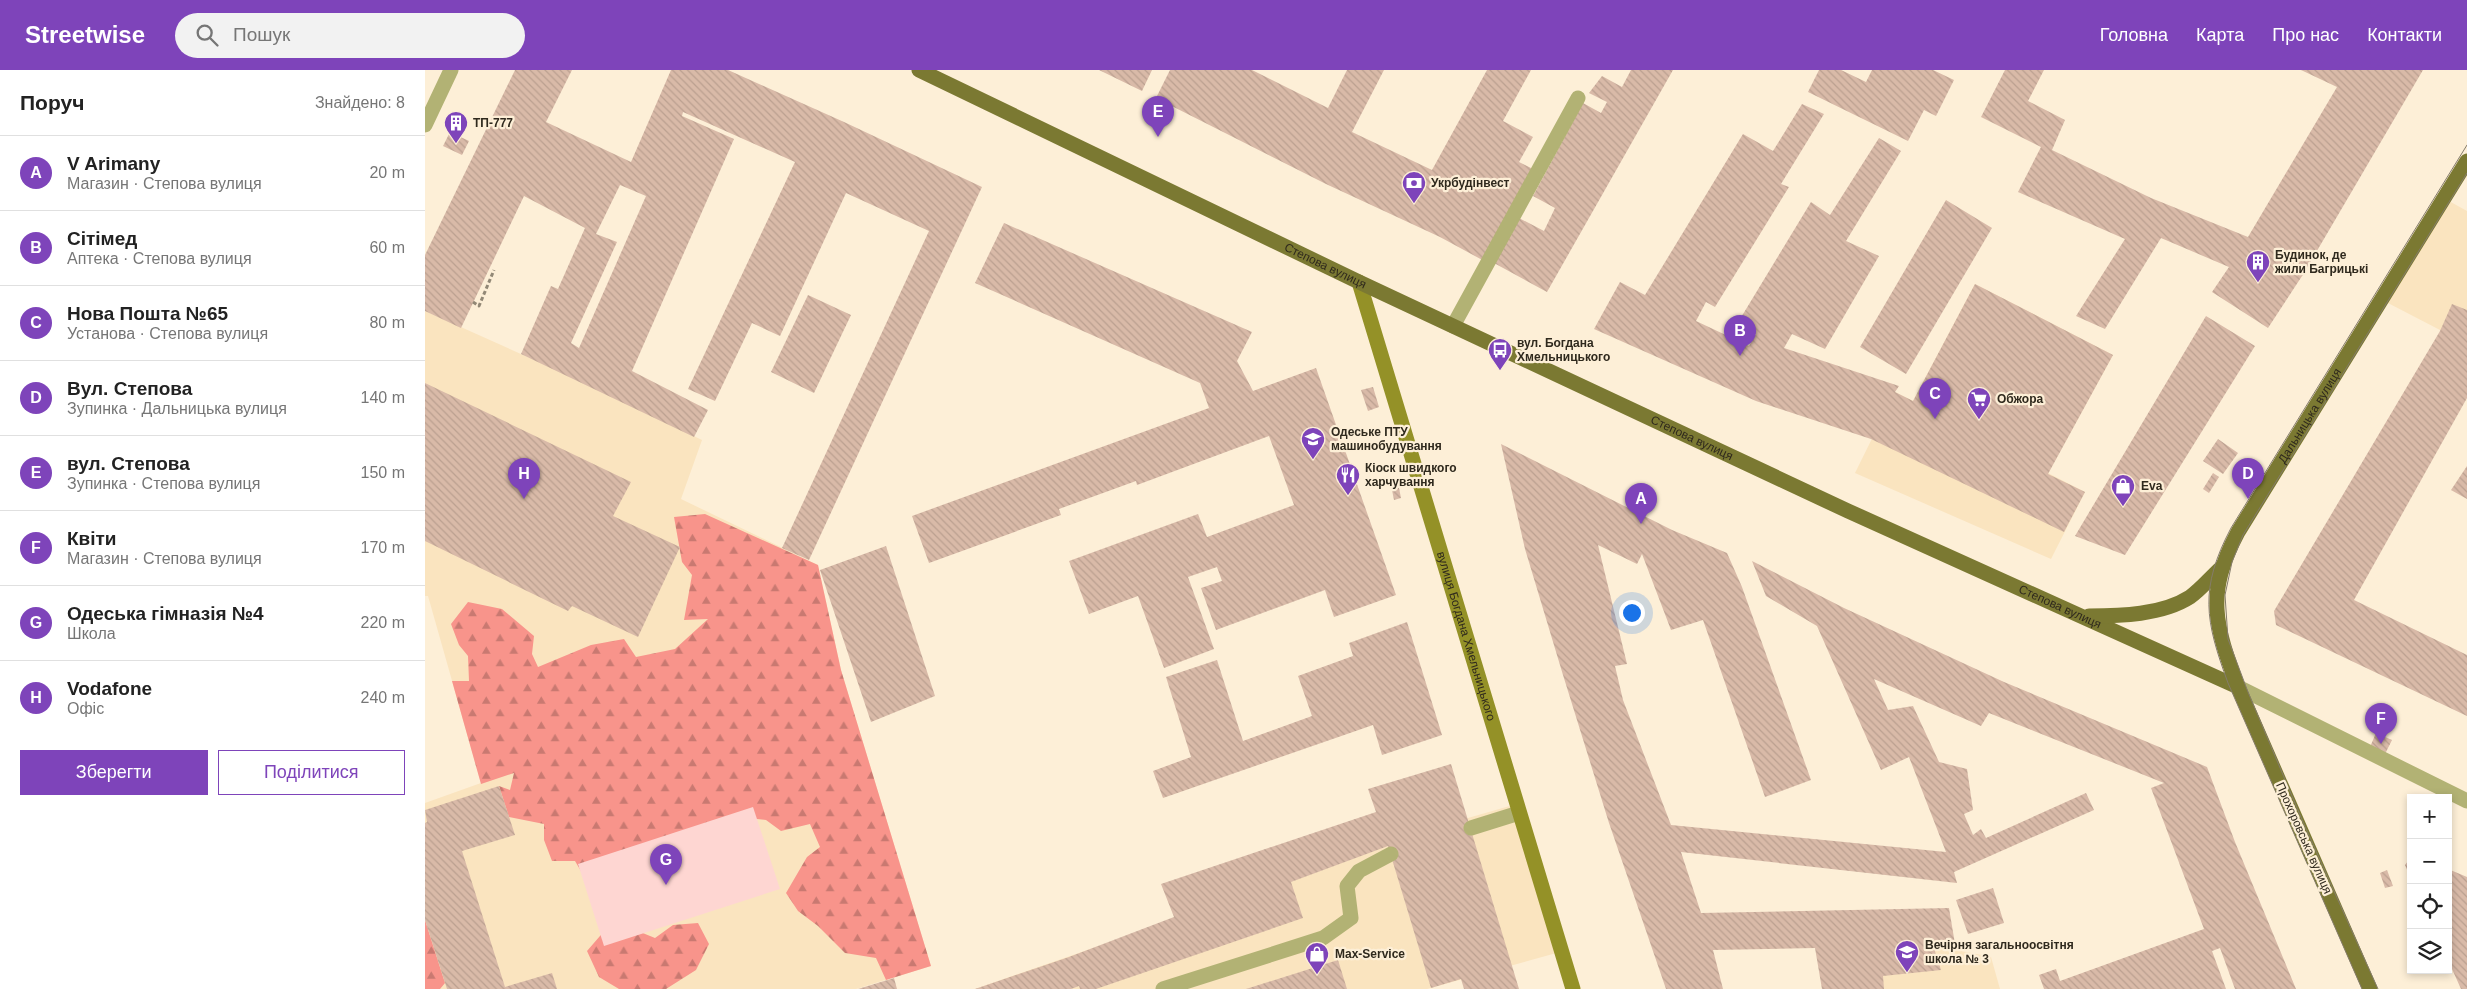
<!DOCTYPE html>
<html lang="uk">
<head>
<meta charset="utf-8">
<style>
  :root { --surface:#fff; --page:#f2f2f2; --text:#222; --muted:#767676; --line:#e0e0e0; --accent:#7e44ba }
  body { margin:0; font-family:Helvetica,sans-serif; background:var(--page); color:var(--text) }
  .controls { position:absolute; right:15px; bottom:15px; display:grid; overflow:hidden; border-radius:0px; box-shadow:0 2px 8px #0003 }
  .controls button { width:45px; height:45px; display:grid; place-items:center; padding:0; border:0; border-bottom:1px solid var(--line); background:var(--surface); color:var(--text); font:25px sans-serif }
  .you { position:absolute; left:1206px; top:542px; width:18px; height:18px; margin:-12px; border:4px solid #fff; border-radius:50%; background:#1a73e8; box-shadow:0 0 0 8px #1a73e833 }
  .badge { display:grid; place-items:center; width:32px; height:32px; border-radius:50%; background:var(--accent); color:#fff; font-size:16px; font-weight:700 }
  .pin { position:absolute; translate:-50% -41px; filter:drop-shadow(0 1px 2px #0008) }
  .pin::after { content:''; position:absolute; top:26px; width:18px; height:15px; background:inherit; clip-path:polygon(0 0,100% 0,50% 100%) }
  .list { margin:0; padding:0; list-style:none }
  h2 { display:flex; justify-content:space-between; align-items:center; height:65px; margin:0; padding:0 20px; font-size:21px }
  h2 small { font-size:16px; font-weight:400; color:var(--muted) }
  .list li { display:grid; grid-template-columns:32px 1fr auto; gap:15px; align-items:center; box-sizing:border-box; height:75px; padding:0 20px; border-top:1px solid var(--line) }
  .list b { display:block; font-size:19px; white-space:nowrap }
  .list p { margin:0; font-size:16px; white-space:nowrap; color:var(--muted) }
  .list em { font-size:16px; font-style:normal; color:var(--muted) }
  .actions { display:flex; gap:10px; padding:15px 20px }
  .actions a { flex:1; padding:11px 0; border:1px solid var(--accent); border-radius:0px; text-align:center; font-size:18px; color:var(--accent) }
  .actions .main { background:var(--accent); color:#fff }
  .icon { flex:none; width:28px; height:28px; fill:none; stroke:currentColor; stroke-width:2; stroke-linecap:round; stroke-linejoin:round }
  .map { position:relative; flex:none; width:2042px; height:919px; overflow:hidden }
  header { display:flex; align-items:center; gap:30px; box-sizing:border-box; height:70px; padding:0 25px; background:var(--accent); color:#fff }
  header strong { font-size:24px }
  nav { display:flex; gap:28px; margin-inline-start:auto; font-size:18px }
  .search { width:350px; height:45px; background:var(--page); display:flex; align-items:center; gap:12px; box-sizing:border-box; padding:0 18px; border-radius:28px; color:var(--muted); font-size:19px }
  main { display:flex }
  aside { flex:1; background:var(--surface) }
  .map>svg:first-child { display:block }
</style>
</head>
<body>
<header>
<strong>Streetwise</strong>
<div class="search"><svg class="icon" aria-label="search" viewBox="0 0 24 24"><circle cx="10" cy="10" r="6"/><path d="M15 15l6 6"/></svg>Пошук</div>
<nav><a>Головна</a><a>Карта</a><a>Про нас</a><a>Контакти</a></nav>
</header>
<main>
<aside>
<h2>Поруч<small>Знайдено: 8</small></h2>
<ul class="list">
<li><span class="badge">A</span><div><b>V Arimany</b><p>Магазин · Степова вулиця</p></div><em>20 m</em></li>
<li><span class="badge">B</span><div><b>Сітімед</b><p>Аптека · Степова вулиця</p></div><em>60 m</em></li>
<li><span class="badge">C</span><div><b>Нова Пошта №65</b><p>Установа · Степова вулиця</p></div><em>80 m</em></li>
<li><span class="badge">D</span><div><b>Вул. Степова</b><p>Зупинка · Дальницька вулиця</p></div><em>140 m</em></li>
<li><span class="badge">E</span><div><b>вул. Степова</b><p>Зупинка · Степова вулиця</p></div><em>150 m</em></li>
<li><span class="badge">F</span><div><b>Квіти</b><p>Магазин · Степова вулиця</p></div><em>170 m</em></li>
<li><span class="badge">G</span><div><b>Одеська гімназія №4</b><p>Школа</p></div><em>220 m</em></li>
<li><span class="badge">H</span><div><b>Vodafone</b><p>Офіс</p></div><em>240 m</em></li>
</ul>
<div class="actions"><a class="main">Зберегти</a><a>Поділитися</a></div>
</aside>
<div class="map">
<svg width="2042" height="919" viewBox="0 0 2042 919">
  <defs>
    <pattern id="forest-firs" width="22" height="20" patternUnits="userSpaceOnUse" patternTransform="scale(1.25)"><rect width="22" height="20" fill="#f8948b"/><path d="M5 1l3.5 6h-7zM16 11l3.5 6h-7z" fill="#c97971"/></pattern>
    <pattern id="building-back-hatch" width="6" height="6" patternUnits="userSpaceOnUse" patternTransform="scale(1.25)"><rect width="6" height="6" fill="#d9baa8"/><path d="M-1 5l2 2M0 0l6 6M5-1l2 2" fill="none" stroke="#bba090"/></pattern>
  </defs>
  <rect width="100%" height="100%" fill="#fdefd7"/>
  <path fill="#fae4bf" d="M2024,131L2042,141V274L1961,232Z
    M1550,214L1688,285L1623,403L1660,422L1626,489L1430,403L1470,322L1488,331Z
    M0,241L134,301L277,370L256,429L393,495L416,600L506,896L431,919H0V733L56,713L3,526H0Z
    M1088,735L1135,882L1002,919H550L1043,748Z
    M1508,875L1566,887L1575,919H1397Z"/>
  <path fill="url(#forest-firs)" d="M280,444L393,495L416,600L506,896L461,910L451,888L420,883L393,856L373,841L361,823L382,787L395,777L385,754L356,761L341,750L323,748L160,808L150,791H127L119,770V754L84,747L74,716L85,720L89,703L56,714L27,611H44L43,586L34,575L26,554L43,532L77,539L109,566L107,584L113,597L166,575L199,569L211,587L250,579L283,549L259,550L267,505L257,492L249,447Z
    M0,850L20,913L15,919H0Z
    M193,853L230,868L248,855L273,853L284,874L271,900L241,919H194L174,907L162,881L181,859Z"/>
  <path fill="#fed6d2" d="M328,737L355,819L179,876L153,794Z"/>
  <path fill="url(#building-back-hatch)" fill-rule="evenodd" d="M90,0H147L121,52L206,92L246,0H303L419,52L557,117L384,490L357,478L504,161L421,123L355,266L327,253L290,331L263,319L370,92L258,42L257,46L309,69L207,301L283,340L269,367L96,284L126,216L133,219L160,158L99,126L36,258L0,241V185ZM195,115L221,126L154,278L146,273L192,172L171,164Z
    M674,0H727L717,21Z
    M745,0H827L903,38L922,0H959L927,62L1007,100L1062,0H1106L1078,51L1108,67L1094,92L1110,100L1061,192L1015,167L901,114L731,28Z
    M1206,0H1248L1122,222L1069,193L1094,148L1119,161L1130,138L1108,126L1158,33L1176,43L1182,32L1164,23L1177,6L1197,17Z
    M1394,0H1416L1441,12L1447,0H1508L1529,10L1511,46L1499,40L1483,71L1383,22Z
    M1580,0H1619L1603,31L1640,50L1627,80L1726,128L1823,167L1912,17L1876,0H1998L1879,203L1843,258L1787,222L1804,197L1736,168L1680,259L1651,246L1700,169L1593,122L1616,77L1556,47Z
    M1377,34L1399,44L1356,114L1364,117L1290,237L1281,232L1271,251L1324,276L1331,264L1312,254L1386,132L1405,145L1454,68L1476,81L1421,171L1454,186L1400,279L1367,264L1359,278L1474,316L1470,322L1488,331L1550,214L1688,285L1623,404L1660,422L1639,462L1446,369L1331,331L1169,259L1195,212L1220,225L1318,64L1348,81Z
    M25,62L44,71L37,85L18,76Z
    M1521,130L1567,158L1481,304L1435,277Z
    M579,153L827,262L812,291L828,321L891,298L971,525L909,547L900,520L791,560L776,518L797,511L792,497L763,507L789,579L739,598L713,526L664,544L644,491L773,444L782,467L869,435L844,366L712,415L711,411L634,439L636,445L504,493L487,446L784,338L775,313L550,213Z
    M383,225L426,245L389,323L346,302Z
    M2027,234L2042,240V328L1929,530L2042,585V646L1851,555L1849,541L2015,261Z
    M1781,246L1830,276L1700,485L1650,466Z
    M0,313L206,412L188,446L255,477L213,567L147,536L143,541L0,471Z
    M948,317L954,337L943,341L936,320Z
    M1793,369L1813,383L1798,404L1778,391Z
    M1076,374L1247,460L1302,483L1317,517L1386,710L1340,727L1278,550L1246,560L1217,484L1212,494L1173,475L1202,594L1190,596L1198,630L1246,755L1521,782L1484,687L1456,700L1392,556L1341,526L1327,491L1419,538L1579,612L1782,697L1810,772L1871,919H1810L1795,878L1787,881L1801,919H1619L1614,905L1631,899L1635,911L1779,859L1726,718L1739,713L1564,643L1556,656L1449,609L1463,640L1488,636L1514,692L1542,699L1548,740L1539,744L1548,765L1556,759L1561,768L1661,723L1669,740L1529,802L1532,813L1256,782L1276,843L1524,838L1531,880L1508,875L1516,900L1458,906L1459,919H1397L1390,878L1288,880L1298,919H1241L1184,753L1138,605L1100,479Z
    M2042,396V429L2026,420Z
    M1788,403L1794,407L1784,423L1778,419Z
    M973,413L976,428L969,430L966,415Z
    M461,476L510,626L446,652L395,500Z
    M982,552L1017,665L957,685L948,655L738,728L728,701L766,687L741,607L792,590L818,671L887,646L873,606L928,586L924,573Z
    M1951,663L1967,670L1960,684L1945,677Z
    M1026,694L1094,919H1039L1036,909L1006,918L963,776L866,812L878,848L671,919H655L654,916L646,919H550L644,887L749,847L736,814L951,742L943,719Z
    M74,716L90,765L37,781L80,917L127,903L132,919H22L0,850V753L2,752L0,740Z
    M1986,787V809L1980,795Z
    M2023,799L2042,807V919H2036L2023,890Z
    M1962,800L1968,816L1960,818L1955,803Z
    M1568,818L1579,853L1543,864L1531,830Z
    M913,890L922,919H821Z
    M469,908L472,919H433Z"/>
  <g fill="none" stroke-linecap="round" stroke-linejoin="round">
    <path stroke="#928876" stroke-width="3" stroke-dasharray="4 2.5" stroke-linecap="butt" d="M48,232L54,236L69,200"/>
    <path stroke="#b2b274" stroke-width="15" d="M1028,256L1153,28
      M1046,758L1094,743
      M738,919L898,868L926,848L922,816L934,801L966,784"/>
    <path stroke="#b2b274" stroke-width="15" d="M0,55L26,0
      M1813,617L2042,731"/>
    <path stroke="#949127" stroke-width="15" id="s1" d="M934,212L1148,919"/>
    <g stroke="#7b7932" stroke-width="15">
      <path id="s2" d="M494,0L934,212L1423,441L1813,617"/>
      <path d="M1664,546C1695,546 1737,545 1765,527C1776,519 1786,507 1796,498"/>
      <path id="s3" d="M1945,919L1813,617C1790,555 1780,524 1813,462L2042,91"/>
    </g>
    <path stroke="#857c6b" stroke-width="1" d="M1937,919L1803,613C1780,550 1774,519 1806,458L2042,75
      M1953,919L1878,752L1823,622L1803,569L1800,525L1807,492L1818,465L2042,103"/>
  </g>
  <defs>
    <g id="building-pin" transform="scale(1.25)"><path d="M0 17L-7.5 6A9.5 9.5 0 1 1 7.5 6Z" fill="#7e44ba" stroke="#fdefd7"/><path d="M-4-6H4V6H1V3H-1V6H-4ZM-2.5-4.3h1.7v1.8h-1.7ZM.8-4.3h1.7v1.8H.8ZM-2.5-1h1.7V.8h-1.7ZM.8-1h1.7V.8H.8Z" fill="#fff"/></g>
    <g id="bank-pin" transform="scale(1.25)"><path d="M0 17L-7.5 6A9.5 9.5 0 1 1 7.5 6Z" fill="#7e44ba" stroke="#fdefd7"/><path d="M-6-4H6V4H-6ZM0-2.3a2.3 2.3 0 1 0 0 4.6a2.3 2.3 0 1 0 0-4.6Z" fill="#fff"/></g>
    <g id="bus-pin" transform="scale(1.25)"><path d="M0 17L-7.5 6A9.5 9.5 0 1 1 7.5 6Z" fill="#7e44ba" stroke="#fdefd7"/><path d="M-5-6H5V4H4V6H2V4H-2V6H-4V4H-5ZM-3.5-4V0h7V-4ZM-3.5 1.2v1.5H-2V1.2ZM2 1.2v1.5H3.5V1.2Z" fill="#fff"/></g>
    <g id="supermarket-pin" transform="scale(1.25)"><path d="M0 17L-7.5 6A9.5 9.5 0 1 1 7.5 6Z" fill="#7e44ba" stroke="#fdefd7"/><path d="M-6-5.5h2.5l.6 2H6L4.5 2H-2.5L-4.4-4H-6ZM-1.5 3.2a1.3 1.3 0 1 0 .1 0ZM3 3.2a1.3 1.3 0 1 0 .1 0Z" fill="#fff"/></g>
    <g id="university-pin" transform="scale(1.25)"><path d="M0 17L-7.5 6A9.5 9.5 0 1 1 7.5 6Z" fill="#7e44ba" stroke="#fdefd7"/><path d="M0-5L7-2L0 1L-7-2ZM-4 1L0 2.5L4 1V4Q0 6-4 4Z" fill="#fff"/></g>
    <g id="restaurant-pin" transform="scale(1.25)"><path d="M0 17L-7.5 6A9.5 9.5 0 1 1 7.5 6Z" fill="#7e44ba" stroke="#fdefd7"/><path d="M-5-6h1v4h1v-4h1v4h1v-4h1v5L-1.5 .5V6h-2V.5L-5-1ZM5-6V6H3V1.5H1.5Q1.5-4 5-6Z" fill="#fff"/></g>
    <g id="shop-pin" transform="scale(1.25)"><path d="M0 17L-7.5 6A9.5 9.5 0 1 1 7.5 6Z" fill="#7e44ba" stroke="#fdefd7"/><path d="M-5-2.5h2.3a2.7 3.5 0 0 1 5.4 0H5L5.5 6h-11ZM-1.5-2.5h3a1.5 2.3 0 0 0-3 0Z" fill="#fff"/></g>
    <g id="school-pin" transform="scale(1.25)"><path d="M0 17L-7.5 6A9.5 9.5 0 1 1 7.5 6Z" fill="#7e44ba" stroke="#fdefd7"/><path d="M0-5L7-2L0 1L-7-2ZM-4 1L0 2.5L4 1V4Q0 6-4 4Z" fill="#fff"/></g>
  </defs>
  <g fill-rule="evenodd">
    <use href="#building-pin" x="31" y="53"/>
    <use href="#bank-pin" x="989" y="113"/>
    <use href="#building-pin" x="1833" y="192"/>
    <use href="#bus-pin" x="1075" y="280"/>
    <use href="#supermarket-pin" x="1554" y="329"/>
    <use href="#university-pin" x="888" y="369"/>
    <use href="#restaurant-pin" x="923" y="405"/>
    <use href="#shop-pin" x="1698" y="416"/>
    <use href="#school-pin" x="1482" y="882"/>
    <use href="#shop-pin" x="892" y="884"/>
  </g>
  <g text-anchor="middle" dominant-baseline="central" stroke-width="4.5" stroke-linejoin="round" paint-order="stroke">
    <g font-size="12" font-weight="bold" fill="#2f291d" stroke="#fdefd7" text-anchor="start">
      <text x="48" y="53">ТП-777</text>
      <text x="1006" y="113">Укрбудінвест</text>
      <text x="1850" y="185">Будинок, де<tspan x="1850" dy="14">жили Багрицькі</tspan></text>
      <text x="1092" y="273">вул. Богдана<tspan x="1092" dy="14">Хмельницького</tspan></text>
      <text x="1572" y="329">Обжора</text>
      <text x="906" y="362">Одеське ПТУ<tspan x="906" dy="14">машинобудування</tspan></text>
      <text x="940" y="398">Кіоск швидкого<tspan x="940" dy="14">харчування</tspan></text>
      <text x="1716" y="416">Eva</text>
      <text x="1500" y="875">Вечірня загальноосвітня<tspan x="1500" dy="14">школа № 3</tspan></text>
      <text x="910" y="884">Max-Service</text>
    </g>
    <g font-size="12" fill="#2f291d" stroke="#fdefd7">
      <text stroke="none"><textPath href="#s2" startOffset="451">Степова вулиця</textPath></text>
      <text stroke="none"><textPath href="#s3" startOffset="628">Дальницька вулиця</textPath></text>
      <text stroke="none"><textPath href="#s2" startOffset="856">Степова вулиця</textPath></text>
      <text stroke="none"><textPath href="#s2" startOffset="1261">Степова вулиця</textPath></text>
      <text stroke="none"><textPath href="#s1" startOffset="370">вулиця Богдана Хмельницького</textPath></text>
      <text transform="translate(1879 768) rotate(66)">Прохоровська вулиця</text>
    </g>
  </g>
</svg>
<div class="controls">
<button>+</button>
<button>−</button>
<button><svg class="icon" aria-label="locate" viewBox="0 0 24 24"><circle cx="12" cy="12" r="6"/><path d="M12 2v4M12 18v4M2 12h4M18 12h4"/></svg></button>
<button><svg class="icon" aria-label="layers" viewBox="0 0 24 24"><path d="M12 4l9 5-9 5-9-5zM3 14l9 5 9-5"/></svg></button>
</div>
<div class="you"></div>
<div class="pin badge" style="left:1216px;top:454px">A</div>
<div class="pin badge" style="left:1315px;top:286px">B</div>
<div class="pin badge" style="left:1510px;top:349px">C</div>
<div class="pin badge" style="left:1823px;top:429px">D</div>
<div class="pin badge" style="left:733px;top:67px">E</div>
<div class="pin badge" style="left:1956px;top:674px">F</div>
<div class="pin badge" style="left:241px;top:815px">G</div>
<div class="pin badge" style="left:99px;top:429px">H</div>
</div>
</main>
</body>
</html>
